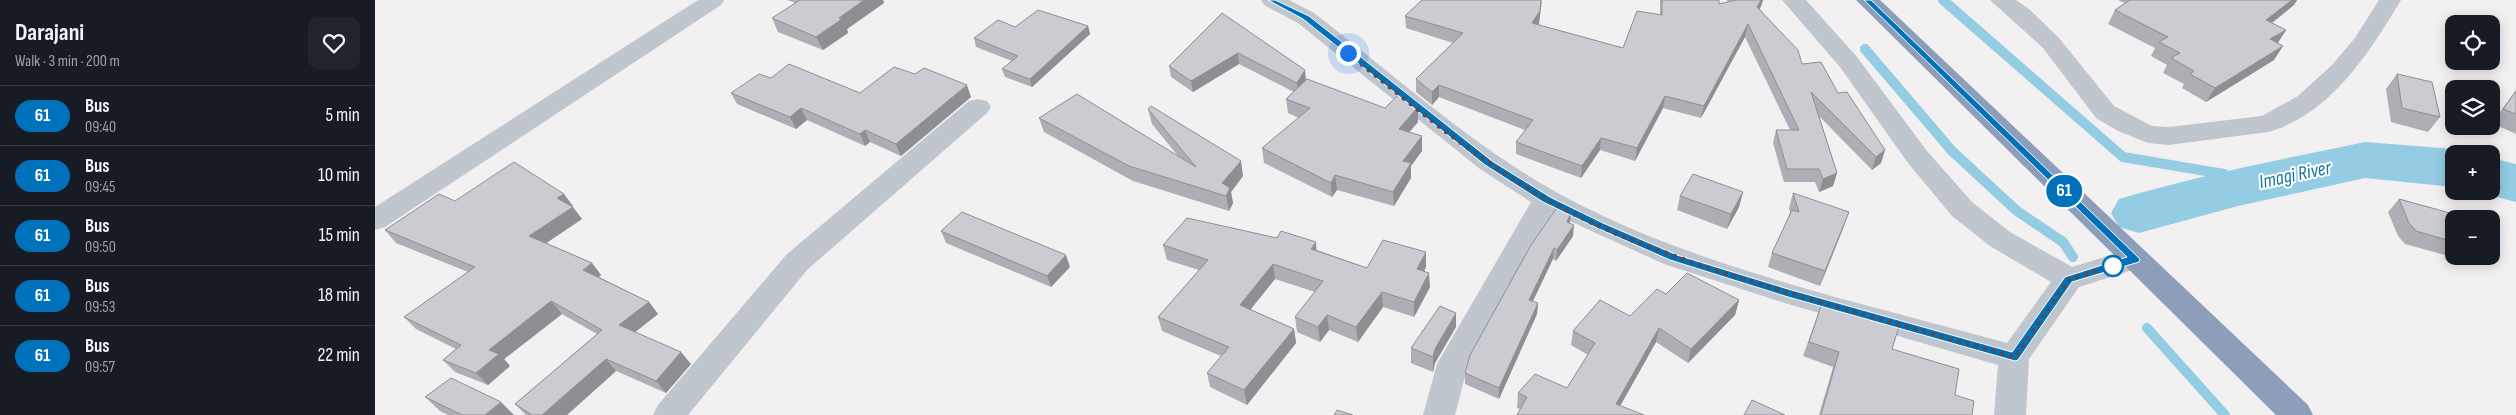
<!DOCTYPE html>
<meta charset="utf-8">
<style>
body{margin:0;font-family:"Sofia Sans Condensed",sans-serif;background:#20242c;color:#f1f3f6;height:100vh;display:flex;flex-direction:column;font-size:19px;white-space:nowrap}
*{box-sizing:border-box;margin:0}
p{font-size:16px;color:#9ea1a6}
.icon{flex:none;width:28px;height:28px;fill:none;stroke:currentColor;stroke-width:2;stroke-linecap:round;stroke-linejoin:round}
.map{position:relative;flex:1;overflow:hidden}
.panel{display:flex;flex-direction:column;background:#171b24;width:375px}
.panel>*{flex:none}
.badge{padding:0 10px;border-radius:16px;font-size:18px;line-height:32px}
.controls{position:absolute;left:2070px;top:15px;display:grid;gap:10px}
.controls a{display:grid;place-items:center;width:55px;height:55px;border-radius:10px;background:#171b24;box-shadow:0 2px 12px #0003;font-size:25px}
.you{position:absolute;width:25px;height:25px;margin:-12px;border:4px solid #fff;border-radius:50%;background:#1a73e8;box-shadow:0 0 0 8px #1a73e833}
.map>.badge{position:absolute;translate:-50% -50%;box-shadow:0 0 0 2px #fff}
.round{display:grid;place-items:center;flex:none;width:52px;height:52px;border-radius:10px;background:#20242c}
.headline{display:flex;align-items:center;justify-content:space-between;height:85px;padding:0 15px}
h1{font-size:24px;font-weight:700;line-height:38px}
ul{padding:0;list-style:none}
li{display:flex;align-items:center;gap:15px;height:60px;padding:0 15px;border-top:1px solid #363941}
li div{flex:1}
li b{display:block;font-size:19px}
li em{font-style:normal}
li .badge{min-width:55px;font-weight:700;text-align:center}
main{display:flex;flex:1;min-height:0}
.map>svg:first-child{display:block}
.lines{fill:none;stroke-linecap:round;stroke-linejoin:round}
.stream{stroke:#94cce4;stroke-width:10}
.river{fill:#94cce4;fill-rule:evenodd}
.minor{fill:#bfc6cd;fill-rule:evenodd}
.highway{fill:#8c9eba;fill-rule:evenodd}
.wall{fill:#aeafb5}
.shaded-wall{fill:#8d8f93}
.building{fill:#caccd2;stroke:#8d8f93}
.line{fill:#0072bc;stroke:#fff}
.walk{stroke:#49515c;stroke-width:5;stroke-dasharray:0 9}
.stop-dot{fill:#fff;stroke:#0072bc;stroke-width:2.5}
.labels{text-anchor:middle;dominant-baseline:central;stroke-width:4;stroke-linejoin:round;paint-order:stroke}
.water-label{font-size:20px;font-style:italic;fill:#19769f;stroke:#fff}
</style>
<main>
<section class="panel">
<div class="headline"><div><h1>Darajani</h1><p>Walk · 3 min · 200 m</p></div><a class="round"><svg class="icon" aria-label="heart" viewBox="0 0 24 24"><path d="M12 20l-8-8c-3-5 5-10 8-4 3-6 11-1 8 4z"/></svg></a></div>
<ul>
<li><span class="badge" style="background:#0072bc;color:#fff">61</span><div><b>Bus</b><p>09:40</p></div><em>5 min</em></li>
<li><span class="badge" style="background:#0072bc;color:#fff">61</span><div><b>Bus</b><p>09:45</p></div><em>10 min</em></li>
<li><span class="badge" style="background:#0072bc;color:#fff">61</span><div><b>Bus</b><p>09:50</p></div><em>15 min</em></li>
<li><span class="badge" style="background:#0072bc;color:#fff">61</span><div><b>Bus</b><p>09:53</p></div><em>18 min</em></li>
<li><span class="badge" style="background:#0072bc;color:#fff">61</span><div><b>Bus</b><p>09:57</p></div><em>22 min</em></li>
</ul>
</section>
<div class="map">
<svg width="2141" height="415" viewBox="0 0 2141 415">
<rect width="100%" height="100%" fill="#f2f0f0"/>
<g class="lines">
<path class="stream" d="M 1568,0 L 1748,157 L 1849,174 L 1863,187
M 1490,49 L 1577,151 L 1642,211 L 1688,242 L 1698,257
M 1772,328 L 1850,415"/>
<path class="river" d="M 1990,142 L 2079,149 L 2094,154 L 2079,154 L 2079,187 L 1990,178 L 1863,206 L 1764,233 L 1744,227 L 1736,213 L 1744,199 C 1825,175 1908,159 1990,142 Z
M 2116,158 L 2141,164 L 2141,202 L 2100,191 L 2116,191 Z"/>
<path class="minor" d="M 323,0 L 349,0 L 346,5 L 10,227 L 0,230 L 0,207 Z
M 886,0 L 914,0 L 939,13 C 1017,73 1095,144 1181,192 C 1314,266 1485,302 1632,343 L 1676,282 L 1615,246 L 1577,216 L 1533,163 L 1465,67 L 1407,0 L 1431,0 L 1482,57 L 1552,151 L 1597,202 L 1635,232 L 1697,267 L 1760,248 L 1770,252 L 1774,259 L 1770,266 L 1704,287 L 1654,359 L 1651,415 L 1619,415 L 1623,365 L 1413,304 L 1289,264 L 1177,213 L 1093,365 L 1080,415 L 1048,415 L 1062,364 L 1156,202 L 1105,169 L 923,23 L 889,5 Z
M 1615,0 L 1641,0 L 1654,9 L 1684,38 L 1739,106 L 1777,126 L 1794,127 L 1887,116 L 1923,96 L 1957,65 L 1980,38 L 2004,0 L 2026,0 C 1995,52 1955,115 1893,132 L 1794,145 L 1773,143 L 1743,131 L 1721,118 L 1668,48 Z
M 603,99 L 612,101 L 616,107 L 612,113 L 432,270 L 313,415 L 278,415 L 283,405 L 412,254 L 594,101 Z"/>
<path class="highway" d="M 1481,0 L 1505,0 L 1933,405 L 1938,415 L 1901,415 Z"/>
</g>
<path class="wall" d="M 412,0 L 508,0 L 509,3 L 472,29 L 473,33 L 448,50 L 403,32 L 397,18 L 421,3 Z
M 1285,0 L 1344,0 L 1344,4 L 1353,2 L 1352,0 L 1388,0 L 1385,9 L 1427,64 L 1463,93 L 1510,150 L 1506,163 L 1497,170 L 1444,116 L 1462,173 L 1458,186 L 1444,192 L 1440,182 L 1409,182 L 1398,143 L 1401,130 L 1415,130 L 1370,37 L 1326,118 L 1288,108 L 1260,161 L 1225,150 L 1206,178 L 1141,154 L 1141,142 L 1150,130 L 1064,97 L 1057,105 L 1041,92 L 1041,79 L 1078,43 L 1031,28 L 1030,16 L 1164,24 L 1164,25 L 1248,48 L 1285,15 Z
M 1743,0 L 1922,0 L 1919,5 L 1897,23 L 1911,30 L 1903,43 L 1899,60 L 1831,102 L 1807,88 L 1809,84 L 1788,73 L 1792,65 L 1776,56 L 1780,48 L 1733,24 L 1740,10 L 1750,3 Z
M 847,13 L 931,80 L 1010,108 L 1043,107 L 1043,122 L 1034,132 L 1047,136 L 1047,151 L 1036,166 L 1036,178 L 1019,206 L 962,190 L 957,197 L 889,163 L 887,148 L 924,118 L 913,113 L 911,99 L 919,92 L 864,64 L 818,92 L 796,77 L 794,66 Z
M 713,26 L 715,34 L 657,87 L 630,77 L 627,69 L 637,61 L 601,47 L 599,38 L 640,27 Z
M 2022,74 L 2065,117 L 2053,132 L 2016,122 L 2011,89 Z
M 396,78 L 485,93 L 596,97 L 526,156 L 495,142 L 490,146 L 432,120 L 421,129 L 362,104 L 356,93 Z
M 2141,90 L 2141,134 L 2117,123 Z
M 773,109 L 868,176 L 856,192 L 858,203 L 854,211 L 758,181 L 669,132 L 664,118 L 803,156 L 777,124 Z
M 1368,192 L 1364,207 L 1352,229 L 1302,210 L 1305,196 Z
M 1418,193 L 1469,226 L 1445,286 L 1393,267 L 1397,253 L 1415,213 L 1414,208 Z
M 2024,199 L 2079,219 L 2079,256 L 2083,256 L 2081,258 L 2030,244 L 2023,236 L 2013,212 Z
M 80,201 L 198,206 L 197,207 L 207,219 L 171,243 L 217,263 L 226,275 L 224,277 L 274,302 L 283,314 L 260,332 L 316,364 L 291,393 L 241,371 L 192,415 L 151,415 L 140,404 L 222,334 L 187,314 L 129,359 L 135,366 L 113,385 L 80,372 L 68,360 L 81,349 L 41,329 L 29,317 L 93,272 L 21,243 L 10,230 Z
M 1195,223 L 1198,236 L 1181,261 L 1178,259 L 1158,301 L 1163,303 L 1162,314 L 1124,399 L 1090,384 L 1090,373 Z
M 566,231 L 695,267 L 676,287 L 571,243 Z
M 788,245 L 942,250 L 992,268 L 1051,267 L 1049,271 L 1055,287 L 1039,317 L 1008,307 L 983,342 L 954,330 L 945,342 L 922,332 L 920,317 L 940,292 L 900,279 L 875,309 L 919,329 L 921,343 L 872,405 L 835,387 L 832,373 L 846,356 L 787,331 L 783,317 L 824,270 L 792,260 Z
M 1291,294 L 1364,300 L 1360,315 L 1313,363 L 1281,342 L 1245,406 L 1145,409 L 1142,408 L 1143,393 L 1192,388 L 1213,355 L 1196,345 L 1198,331 L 1255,316 Z
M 1448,300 L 1580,395 L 1597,415 L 1444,415 L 1458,367 L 1428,356 Z
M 1081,327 L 1060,363 L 1058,372 L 1036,363 L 1036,348 Z
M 50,397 L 139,415 L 73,415 L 65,411 Z"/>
<path class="shaded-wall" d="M 489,0 L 508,0 L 509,3 L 472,29 L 473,33 L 448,50 L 441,37 L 464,18 Z
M 1167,0 L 1164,24 L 1156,36 L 1157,23 Z
M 1386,0 L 1388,0 L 1386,6 L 1379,19 L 1382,7 Z
M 1917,0 L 1922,0 L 1919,5 L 1883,34 L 1891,20 Z
M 1373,24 L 1370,37 L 1326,118 L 1329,106 Z
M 713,26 L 715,34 L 657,87 L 655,79 Z
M 1911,30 L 1902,44 L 1895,39 Z
M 1908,46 L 1899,60 L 1831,102 L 1840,88 Z
M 863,53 L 864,64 L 818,92 L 816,81 Z
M 930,70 L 931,81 L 923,94 L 922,83 Z
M 592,85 L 596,97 L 526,156 L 521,144 Z
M 1064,85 L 1064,97 L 1057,105 L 1057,92 Z
M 1290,96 L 1288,108 L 1260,161 L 1262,148 Z
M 1043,107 L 1043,122 L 1025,143 L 1024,129 Z
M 426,108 L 432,120 L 421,129 L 415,117 Z
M 490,130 L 495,142 L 490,146 L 485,134 Z
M 1047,136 L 1047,151 L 1036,166 L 1036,178 L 1019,206 L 1018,192 L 1028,161 Z
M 1226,138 L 1225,150 L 1206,178 L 1207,166 Z
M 1510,150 L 1506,163 L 1497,170 L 1501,157 Z
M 866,161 L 868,176 L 856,192 L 858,203 L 854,211 L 851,196 L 847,183 Z
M 1462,173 L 1458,186 L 1444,192 L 1448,179 Z
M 960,175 L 962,190 L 957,197 L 956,183 Z
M 1368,192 L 1364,207 L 1352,229 L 1356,214 Z
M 189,194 L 198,206 L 191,211 L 182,198 Z
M 198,207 L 207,219 L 164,248 L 154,236 Z
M 1196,212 L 1195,223 L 1192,222 Z
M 1474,212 L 1469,226 L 1445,286 L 1450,271 Z
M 1199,225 L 1198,236 L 1181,261 L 1182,250 Z
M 941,242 L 942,257 L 936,249 Z
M 1179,248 L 1178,259 L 1153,311 L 1154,300 Z
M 1051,252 L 1051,267 L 1043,284 L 1042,269 Z
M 691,255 L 695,267 L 676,287 L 672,276 Z
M 217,263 L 226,275 L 218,282 L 208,270 Z
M 898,264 L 900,279 L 868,319 L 865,305 Z
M 1054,273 L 1055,287 L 1039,317 L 1039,302 Z
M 1007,292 L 1008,307 L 983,342 L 981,327 Z
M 1364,300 L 1360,315 L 1313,363 L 1316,349 Z
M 176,301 L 187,314 L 129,359 L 135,366 L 113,385 L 101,373 L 114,350 Z
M 274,302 L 283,314 L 254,337 L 244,325 Z
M 1163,303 L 1162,314 L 1124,399 L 1124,388 Z
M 1081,313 L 1081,327 L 1060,363 L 1058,372 L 1058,357 L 1060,349 Z
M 952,315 L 954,330 L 945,342 L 943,327 Z
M 1284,328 L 1281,342 L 1240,415 L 1241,404 Z
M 919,329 L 921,343 L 872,405 L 869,390 Z
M 306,352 L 316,364 L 291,393 L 281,381 Z
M 231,359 L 241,371 L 192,415 L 167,415 Z
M 126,402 L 139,415 L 110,415 Z"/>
<path class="building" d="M 425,0 L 489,0 L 464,18 L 467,19 L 441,37 L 397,18 Z
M 1047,0 L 1166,0 L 1165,11 L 1157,23 L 1248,48 L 1262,11 L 1287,15 L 1287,0 L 1344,0 L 1344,4 L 1361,0 L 1386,0 L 1382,7 L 1423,50 L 1427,64 L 1446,62 L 1463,93 L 1472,92 L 1510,150 L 1501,157 L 1436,92 L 1462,173 L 1448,179 L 1444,169 L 1412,169 L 1401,130 L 1424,130 L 1373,24 L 1329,106 L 1290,96 L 1262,148 L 1226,138 L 1207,166 L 1141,142 L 1158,120 L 1064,85 L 1057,92 L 1041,79 L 1088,33 L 1030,16 Z
M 1755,0 L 1917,0 L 1891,20 L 1911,30 L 1895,39 L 1908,46 L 1840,88 L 1815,74 L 1819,71 L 1796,58 L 1805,53 L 1784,42 L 1793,37 L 1740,10 Z
M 663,10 L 713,26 L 655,79 L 627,69 L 643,56 L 599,38 L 623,20 L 640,27 Z
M 847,13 L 930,70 L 922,83 L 863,53 L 816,81 L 794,66 Z
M 414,64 L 485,93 L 519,67 L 540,74 L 549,68 L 592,85 L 521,144 L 490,130 L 485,134 L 426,108 L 415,117 L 356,93 L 384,74 L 396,78 Z
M 2022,74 L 2057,82 L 2065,117 L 2027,108 Z
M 932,79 L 1010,108 L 1025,93 L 1043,107 L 1024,129 L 1047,136 L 1028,161 L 1036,163 L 1018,192 L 960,175 L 956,183 L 887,148 L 935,108 L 911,99 Z
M 2141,91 L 2141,114 L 2128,109 Z
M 702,94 L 821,167 L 773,109 L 776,106 L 866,161 L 847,183 L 855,188 L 851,196 L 754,166 L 664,118 Z
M 139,162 L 189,194 L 182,198 L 198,207 L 154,236 L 217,263 L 208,270 L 274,302 L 244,325 L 306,352 L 281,381 L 231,359 L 167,415 L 157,415 L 140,404 L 227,330 L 176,301 L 114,350 L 124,354 L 101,373 L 68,360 L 86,345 L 29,317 L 100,267 L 10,230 L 64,194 L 80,201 Z
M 1318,174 L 1368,192 L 1356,214 L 1305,196 Z
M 1418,193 L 1474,212 L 1450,271 L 1397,253 L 1417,210 L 1424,212 Z
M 2024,199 L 2097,219 L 2079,219 L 2079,242 L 2041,231 L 2034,223 Z
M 1183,206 L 1196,212 L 1192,222 L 1199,225 L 1182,250 L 1179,248 L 1154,300 L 1163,303 L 1124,388 L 1090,373 L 1095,355 L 1156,245 Z
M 587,212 L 691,255 L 672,276 L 566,231 Z
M 812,218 L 902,238 L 906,231 L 941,242 L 936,249 L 992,268 L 1008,240 L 1051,252 L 1042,269 L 1054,273 L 1039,302 L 1007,292 L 981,327 L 952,315 L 943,327 L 920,317 L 948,281 L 898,264 L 865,305 L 919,329 L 869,390 L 832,373 L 854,347 L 783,317 L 833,260 L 788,245 Z
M 2116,224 L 2120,225 L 2116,228 Z
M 1312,273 L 1364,300 L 1316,349 L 1284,328 L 1241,404 L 1269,415 L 1142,415 L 1152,397 L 1143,393 L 1160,374 L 1192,388 L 1220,343 L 1198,331 L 1225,300 L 1255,316 L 1282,289 L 1291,294 Z
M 1448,300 L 1525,323 L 1517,349 L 1584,369 L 1580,395 L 1599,401 L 1597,415 L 1446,415 L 1464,352 L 1434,342 Z
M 1065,306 L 1081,313 L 1060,349 L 1058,357 L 1036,348 Z
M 76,378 L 126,402 L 110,415 L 87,415 L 50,397 Z
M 1377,400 L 1410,415 L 1369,415 Z
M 962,410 L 978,415 L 959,415 Z"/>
<path class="line" d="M 893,0 L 900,0 L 934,16 L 1117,161 L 1175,197 L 1228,223 L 1302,255 L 1413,289 L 1637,352 L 1690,277 L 1752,257 L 1489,0 L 1496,0 L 1765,259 L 1764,262 L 1697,282 L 1643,360 L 1640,361 L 1413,297 L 1295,260 L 1222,228 L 1168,202 L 1110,165 L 928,19 Z"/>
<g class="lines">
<path class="walk" d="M 973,53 C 1037,104 1099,158 1171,199 C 1237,236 1309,261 1381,283 C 1460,307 1541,329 1621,352 L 1640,357 L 1694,279 L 1744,264 L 1738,266"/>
</g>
<circle class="stop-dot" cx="1738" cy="266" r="10"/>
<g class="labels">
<g class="water-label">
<text transform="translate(1920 175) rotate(-12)">Imagi River</text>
</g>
</g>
</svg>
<div class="controls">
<a><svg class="icon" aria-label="locate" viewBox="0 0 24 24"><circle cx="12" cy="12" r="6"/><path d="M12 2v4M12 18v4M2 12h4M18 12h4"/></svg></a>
<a><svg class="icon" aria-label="layers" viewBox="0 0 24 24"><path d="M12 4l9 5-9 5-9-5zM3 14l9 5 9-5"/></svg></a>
<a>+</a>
<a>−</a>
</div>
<div class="you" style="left:973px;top:53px"></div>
<b class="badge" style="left:1689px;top:191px;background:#0072bc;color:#fff">61</b>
</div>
</main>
